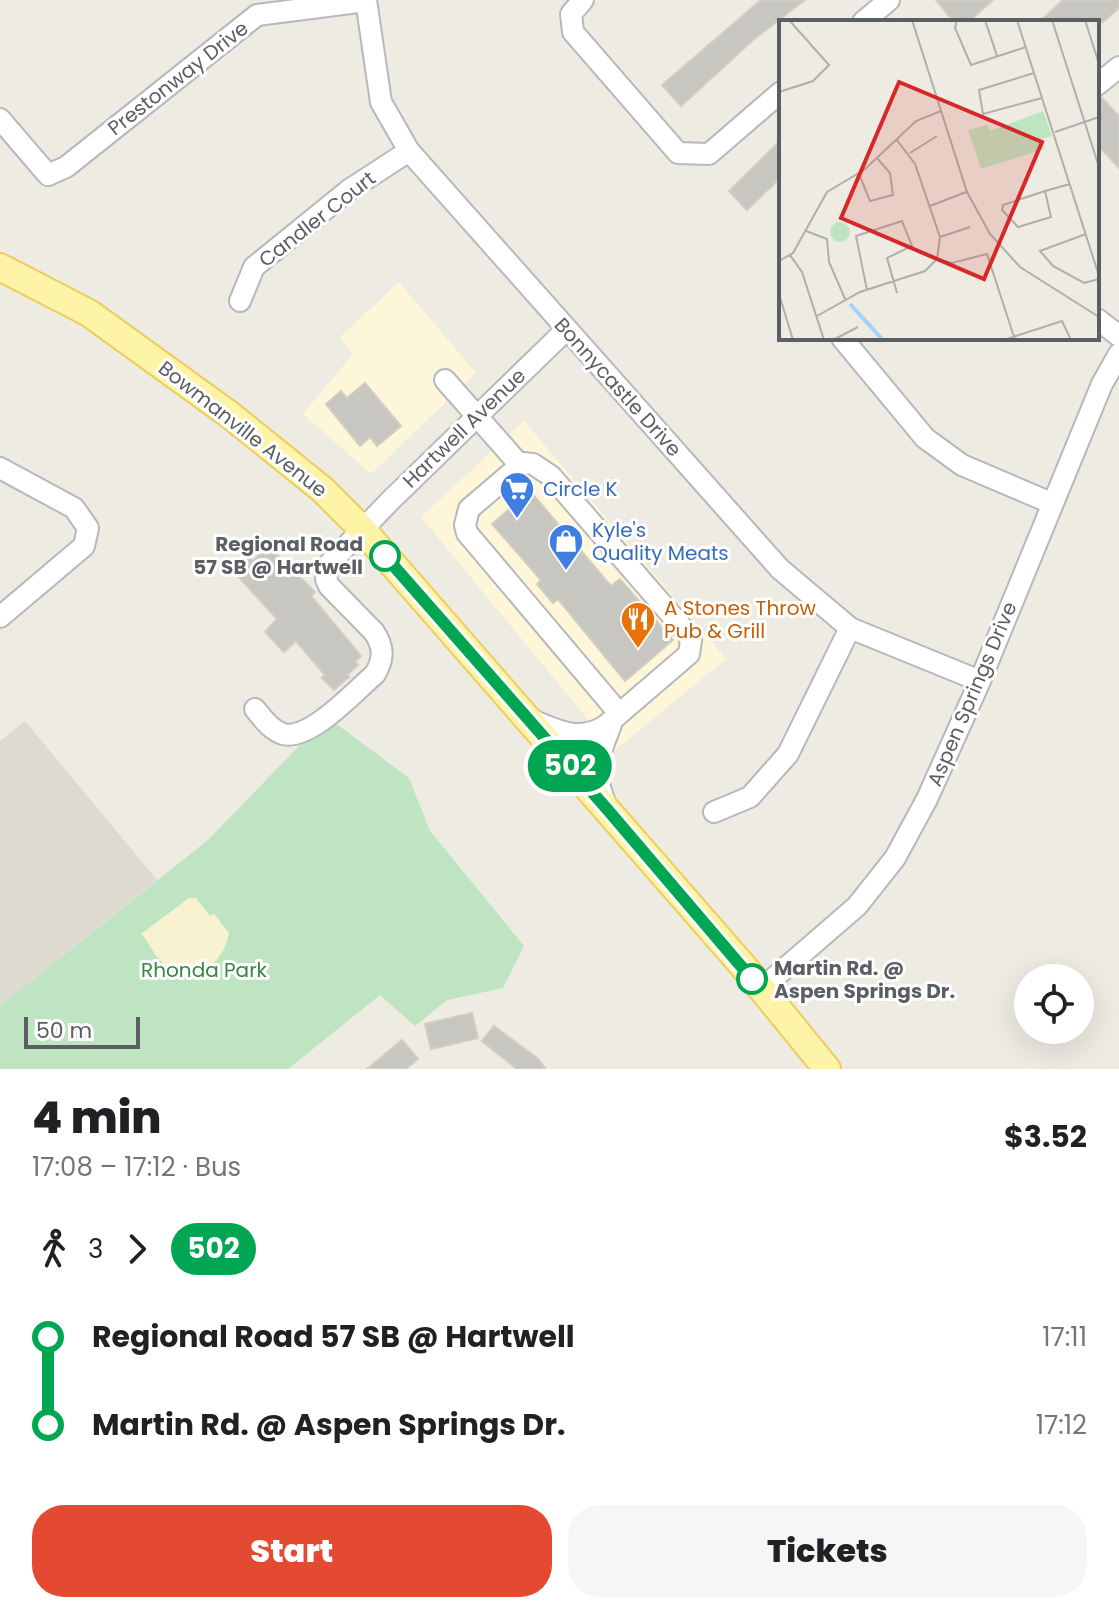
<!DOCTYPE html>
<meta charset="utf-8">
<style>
body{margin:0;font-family:Poppins,sans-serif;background:#f6f6f6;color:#202124;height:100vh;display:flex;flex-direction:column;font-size:30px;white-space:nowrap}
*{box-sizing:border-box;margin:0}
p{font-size:26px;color:#757577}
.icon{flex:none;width:44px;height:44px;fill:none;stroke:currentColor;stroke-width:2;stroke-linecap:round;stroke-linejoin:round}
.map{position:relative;height:1069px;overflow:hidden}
.side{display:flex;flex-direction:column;background:#fff;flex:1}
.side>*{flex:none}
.badge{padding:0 16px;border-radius:26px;font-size:28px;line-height:52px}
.buttons{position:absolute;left:1014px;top:964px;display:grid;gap:16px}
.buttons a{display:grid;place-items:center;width:80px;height:80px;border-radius:50%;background:#fff;box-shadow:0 8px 32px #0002;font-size:40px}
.scale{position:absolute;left:24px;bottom:20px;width:116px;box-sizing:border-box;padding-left:8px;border:4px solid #5b5e63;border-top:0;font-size:22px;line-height:28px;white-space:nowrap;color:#5b5e63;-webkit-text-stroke:6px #fff;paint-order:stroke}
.map>.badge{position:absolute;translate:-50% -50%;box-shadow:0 0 0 4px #fff}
.legs{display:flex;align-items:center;gap:12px;height:88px;padding:0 32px;font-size:26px}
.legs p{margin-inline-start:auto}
.head{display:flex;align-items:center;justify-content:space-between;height:136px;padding:0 32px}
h1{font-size:44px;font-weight:800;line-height:60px}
.button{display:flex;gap:16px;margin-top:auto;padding:16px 32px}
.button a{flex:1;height:92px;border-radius:32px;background:#e44a31;color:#fff;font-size:32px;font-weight:800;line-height:92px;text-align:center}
.button a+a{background:#f6f6f6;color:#202124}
ul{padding:0 32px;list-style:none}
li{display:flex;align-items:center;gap:28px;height:88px;font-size:30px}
li i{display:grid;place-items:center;width:12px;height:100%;margin:0 10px;background:currentColor}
li i::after{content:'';width:20px;height:20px;margin:-10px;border:6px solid;border-radius:50%;background:#fff}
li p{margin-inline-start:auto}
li:first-child i{background:linear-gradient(#0000 50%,currentColor 0)}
li:last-child i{background:linear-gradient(currentColor 50%,#0000 0)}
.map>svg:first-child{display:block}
.commercial{fill:#fdf6d8}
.education{fill:#dddad0}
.green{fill:#bfe4c1}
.sand{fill:#f9f2d1}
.building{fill:#c8c6c0;stroke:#d1cdc1;stroke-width:2}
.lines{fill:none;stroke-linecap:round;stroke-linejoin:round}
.minor-casing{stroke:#b5b8bc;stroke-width:24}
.major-casing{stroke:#edcd5b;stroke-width:30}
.minor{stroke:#fff;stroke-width:20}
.major{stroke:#fdf4a8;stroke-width:26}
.line-1-casing{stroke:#fff;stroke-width:18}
.line-1{stroke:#00a651;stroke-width:12}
.stop-1-dot{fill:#fff;stroke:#00a651;stroke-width:4}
.labels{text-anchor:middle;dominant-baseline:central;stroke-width:6;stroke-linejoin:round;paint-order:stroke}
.street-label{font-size:20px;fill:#5b5e63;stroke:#fff}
.shop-label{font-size:20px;fill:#366cbe;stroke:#fff;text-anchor:start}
.stop-label{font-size:20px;font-weight:bold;fill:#5b5e63;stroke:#fff;text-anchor:end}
.food-label{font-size:20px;fill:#c56008;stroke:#fff;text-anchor:start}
.park-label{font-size:20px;fill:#378540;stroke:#fff}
.inset-river{fill:none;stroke:#a3d0fc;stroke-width:4}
.inset-road{fill:none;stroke:#afafab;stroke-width:2}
.view{fill:#d62828;fill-opacity:0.15;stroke:#d62828;stroke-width:4}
.inset-edge{fill:none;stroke:#5b5e63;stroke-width:4}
</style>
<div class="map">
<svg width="1119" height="1069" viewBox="0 0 1119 1069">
<rect width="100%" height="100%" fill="#edebe2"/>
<path class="commercial" d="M 399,282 L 476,373 L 371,474 L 303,414 L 353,354 L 340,337 Z
M 524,421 L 726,659 L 614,751 L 421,517 Z"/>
<path class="education" d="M 25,721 L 157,880 L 0,1006 L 0,741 Z"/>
<path class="green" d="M 331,720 L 409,778 L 430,831 L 524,946 L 503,988 L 447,1000 L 415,1026 L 380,995 L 288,1069 L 0,1069 L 0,1006 L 208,840 L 299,746 Z"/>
<path class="sand" d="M 189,898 L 196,898 L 210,916 L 214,914 L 229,933 C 223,965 193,988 164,964 C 154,956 150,943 141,934 Z"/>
<path class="building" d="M 761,0 L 805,0 L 753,40 L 681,106 L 662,85 Z
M 936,0 L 993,0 L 968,22 L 954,22 Z
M 1063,0 L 1119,0 L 1119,8 L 1103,22 L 1039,22 Z
M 1101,97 L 1119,116 L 1119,168 L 1097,144 L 1097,98 Z
M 781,140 L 781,177 L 747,210 L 729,191 Z
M 365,383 L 401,426 L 377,446 L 370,437 L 360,446 L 326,404 L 341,391 L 347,398 Z
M 530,491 L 611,586 L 620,579 L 673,640 L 625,681 L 558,599 L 553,603 L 537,584 L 541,580 L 492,524 Z
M 272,550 L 315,592 L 311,596 L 361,656 L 355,662 L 358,665 L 347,675 L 349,677 L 334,690 L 322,678 L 325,675 L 296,641 L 284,652 L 265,632 L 277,619 L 235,573 L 249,557 L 253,561 L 262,551 L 266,555 Z
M 472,1013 L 478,1038 L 431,1049 L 425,1024 Z
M 494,1026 L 537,1058 L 546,1069 L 517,1069 L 482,1041 Z
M 402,1040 L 418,1059 L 406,1069 L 367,1069 Z"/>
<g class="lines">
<g class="minor-casing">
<path id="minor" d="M 366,0 L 381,102 L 409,151 L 780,569 L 850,628 L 980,681
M 583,0 L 571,14 L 573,32 L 678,153 L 709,154 L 781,92
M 863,22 L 889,0
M 1097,85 L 1119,67
M 0,119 L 48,175 L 66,167 L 257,15 L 366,1
M 240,301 L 254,267 L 349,190 L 409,151
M 1097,319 L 1119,336
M 842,338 L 925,438 L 962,465 L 1051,503
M 445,380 L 519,464
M 0,468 L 74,508 L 88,528 L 84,546 L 0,617
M 255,709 C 263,719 271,730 283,734 C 310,741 355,691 375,674 C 384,659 384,647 374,632 L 329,586 L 326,579 L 329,564 L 391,500 L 567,329
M 532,720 C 557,731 580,742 605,726 L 689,654 L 691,640 L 687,633 L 551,476 L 533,464 L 523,463 L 469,509 L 465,525 L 467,533 L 618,712
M 606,805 C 590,767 600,755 613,719
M 714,812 L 750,797 L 788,754 L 850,628
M 760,990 L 857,906 L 895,858 L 927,799 L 980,681 L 1102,384 L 1119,354"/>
</g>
<g class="major-casing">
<path id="major" d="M 0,267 L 89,313 L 230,415 L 323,490 L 362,529 L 743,966 L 827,1069"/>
</g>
<use href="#minor" class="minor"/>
<use href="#major" class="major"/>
</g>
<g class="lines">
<g class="line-1-casing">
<path id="line-1" d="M 385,556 L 607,809 L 752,979"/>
</g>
<use href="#line-1" class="line-1"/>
</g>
<defs>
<g id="supermarket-pin" transform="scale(1.8)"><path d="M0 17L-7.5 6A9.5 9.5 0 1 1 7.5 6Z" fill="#3f7fe0" stroke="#fff"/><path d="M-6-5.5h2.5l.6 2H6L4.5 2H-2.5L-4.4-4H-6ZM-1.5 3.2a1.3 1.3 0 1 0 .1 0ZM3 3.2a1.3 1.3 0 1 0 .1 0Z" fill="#fff"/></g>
<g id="shop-pin" transform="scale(1.8)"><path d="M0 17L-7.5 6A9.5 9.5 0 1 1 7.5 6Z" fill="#3f7fe0" stroke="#fff"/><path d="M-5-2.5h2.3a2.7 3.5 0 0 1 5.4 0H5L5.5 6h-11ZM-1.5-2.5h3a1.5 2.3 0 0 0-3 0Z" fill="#fff"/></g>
<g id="restaurant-pin" transform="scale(1.8)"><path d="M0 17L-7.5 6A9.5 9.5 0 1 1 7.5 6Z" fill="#e8710a" stroke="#fff"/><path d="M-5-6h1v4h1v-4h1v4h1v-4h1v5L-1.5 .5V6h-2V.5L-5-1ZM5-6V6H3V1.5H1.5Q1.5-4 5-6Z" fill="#fff"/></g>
</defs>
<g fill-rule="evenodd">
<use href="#supermarket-pin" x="517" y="489"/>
<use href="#shop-pin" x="566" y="541"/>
<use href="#restaurant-pin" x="638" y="619"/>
</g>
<g class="stop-1-dot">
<circle cx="385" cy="556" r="14"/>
<circle cx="752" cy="979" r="14"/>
</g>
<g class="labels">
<g class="street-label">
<text transform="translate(178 78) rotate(-38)">Prestonway Drive</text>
<text transform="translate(317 219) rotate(-38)">Candler Court</text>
<text transform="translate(618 387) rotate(48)">Bonnycastle Drive</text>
<text transform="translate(464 428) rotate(-44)">Hartwell Avenue</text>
<text transform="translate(243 429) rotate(38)">Bowmanville Avenue</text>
<text transform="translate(972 694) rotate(-67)">Aspen Springs Drive</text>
</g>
<g class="shop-label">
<text x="543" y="489">Circle K</text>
<text x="592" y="530">Kyle's<tspan x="592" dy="23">Quality Meats</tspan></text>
</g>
<g class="stop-label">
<text x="363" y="544">Regional Road<tspan x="363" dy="23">57 SB @ Hartwell</tspan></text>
<text x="774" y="968" text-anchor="start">Martin Rd. @<tspan x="774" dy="23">Aspen Springs Dr.</tspan></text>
</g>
<g class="food-label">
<text x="664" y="608">A Stones Throw<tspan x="664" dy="23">Pub &amp; Grill</tspan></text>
</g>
<g class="park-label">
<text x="204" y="970">Rhonda Park</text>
</g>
</g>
<g transform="translate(779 20)">
<rect width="320" height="320" fill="#edebe2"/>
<path d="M 264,91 L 273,116 L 263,119 L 265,129 L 202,149 L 189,110 L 208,105 L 211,111 ZM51 212a10 10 0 1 1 20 0a10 10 0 1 1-20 0Z" fill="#bfe4c1"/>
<path class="inset-river" d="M 71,284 L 104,320"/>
<path class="inset-road" d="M 133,0 L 188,172 L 211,214 L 241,247 L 320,297M 178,0 L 176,8 L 192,45 L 247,27M 206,0 L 218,36M 238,0 L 320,256M 273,0 L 320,147M 306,0 L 320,44M 255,53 L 200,70 L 204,94 L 263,78M 0,72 L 34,61 L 50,45 L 10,0M 276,112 L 320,97M 131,133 L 158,116M 80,154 L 91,181 L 114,175 L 111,153 L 98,138M 266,171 L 272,197 L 239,207 L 223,190 L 224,185 L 266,171 L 291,164M 151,186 L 187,172M 27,211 L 48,219 L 50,242 L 67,281M 307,214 L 261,231 L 274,246 L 305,263 L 320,259M 161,217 L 191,207M 11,235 L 23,252 L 45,320M 158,239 L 173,243 L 208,234 L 236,320M 0,241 L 14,233 L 48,172 L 85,150 L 137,101 L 162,91M 88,270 L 77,216 L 123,201 L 133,226 L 108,238 L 118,273M 0,274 L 14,320M 38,296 L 81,272 L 146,251 L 158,239 L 161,217 L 136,144 L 117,119M 54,320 L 79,307M 225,320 L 283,301 L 292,320"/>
<path class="view" d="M 120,62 L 263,122 L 205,259 L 62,198 Z"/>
<rect width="320" height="320" class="inset-edge"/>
</g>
</svg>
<div class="buttons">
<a><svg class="icon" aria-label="locate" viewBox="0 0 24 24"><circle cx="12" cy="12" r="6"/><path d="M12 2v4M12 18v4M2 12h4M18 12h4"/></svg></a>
</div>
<div class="scale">50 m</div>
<b class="badge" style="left:570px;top:766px;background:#00a651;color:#fff">502</b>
</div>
<section class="side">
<div class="head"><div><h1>4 min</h1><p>17:08 – 17:12 · Bus</p></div><b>$3.52</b></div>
<div class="legs"><svg class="icon" aria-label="walk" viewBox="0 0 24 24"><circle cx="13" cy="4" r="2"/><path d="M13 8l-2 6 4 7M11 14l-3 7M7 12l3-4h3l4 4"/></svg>3<svg class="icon" aria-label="forward" viewBox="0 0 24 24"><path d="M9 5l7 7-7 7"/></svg><b class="badge" style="background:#00a651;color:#fff">502</b></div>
<ul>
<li><i style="color:#00a651"></i><b>Regional Road 57 SB @ Hartwell</b><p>17:11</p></li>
<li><i style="color:#00a651"></i><b>Martin Rd. @ Aspen Springs Dr.</b><p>17:12</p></li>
</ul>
<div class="button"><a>Start</a><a>Tickets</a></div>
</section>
